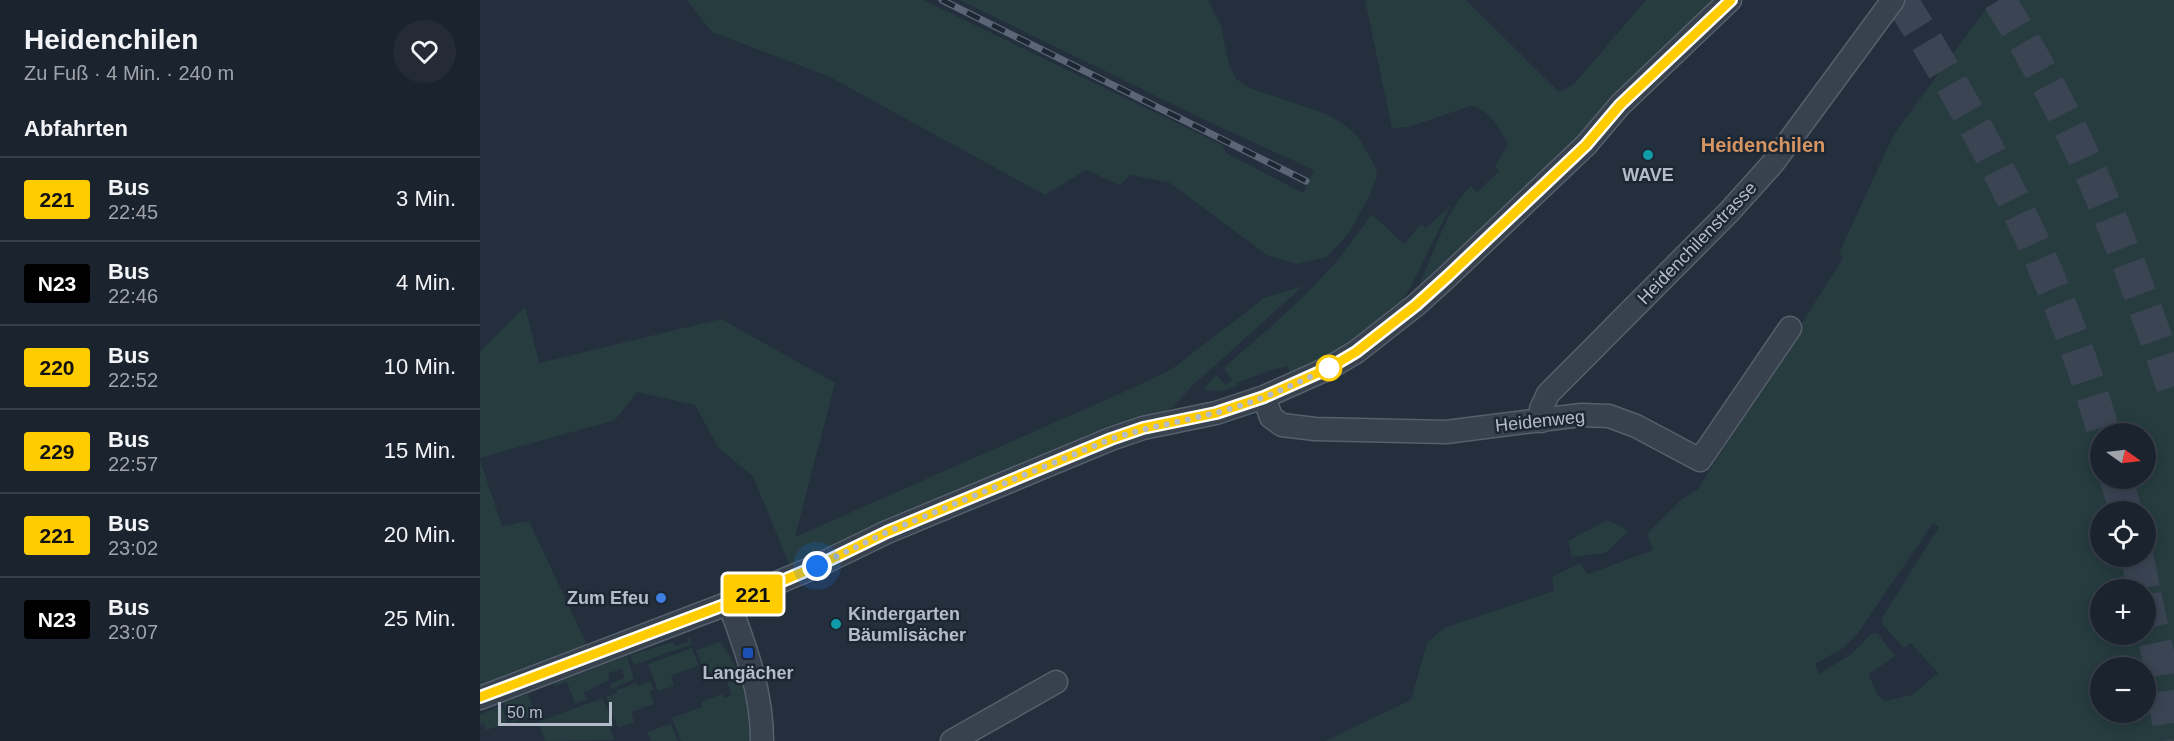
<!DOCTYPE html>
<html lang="de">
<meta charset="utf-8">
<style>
body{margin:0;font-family:Helvetica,sans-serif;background:#242b36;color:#f1f3f6;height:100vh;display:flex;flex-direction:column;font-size:22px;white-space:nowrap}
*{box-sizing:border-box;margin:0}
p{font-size:20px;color:#a0a4aa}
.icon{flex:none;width:33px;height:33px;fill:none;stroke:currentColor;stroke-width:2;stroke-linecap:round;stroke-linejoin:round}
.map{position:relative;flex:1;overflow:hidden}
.drawer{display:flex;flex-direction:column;background:#1b232e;width:480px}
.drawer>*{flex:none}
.badge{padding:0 12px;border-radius:4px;font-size:21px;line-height:39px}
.needle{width:39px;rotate:104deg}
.tools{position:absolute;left:1610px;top:423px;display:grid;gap:12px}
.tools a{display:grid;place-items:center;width:66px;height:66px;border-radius:50%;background:#1b232e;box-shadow:0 3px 15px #0003,0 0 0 2px #39404a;font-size:30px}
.scale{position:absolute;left:18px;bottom:15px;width:114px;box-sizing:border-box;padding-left:6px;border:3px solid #b4bcc9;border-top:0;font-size:16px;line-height:21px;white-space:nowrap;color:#b4bcc9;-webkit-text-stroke:4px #1d2633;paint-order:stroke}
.you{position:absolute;width:30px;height:30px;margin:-15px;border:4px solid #fff;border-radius:50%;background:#1a73e8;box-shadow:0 0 0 9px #1a73e833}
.map>.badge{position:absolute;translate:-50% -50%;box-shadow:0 0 0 3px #fff}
h2{padding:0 24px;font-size:22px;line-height:54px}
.round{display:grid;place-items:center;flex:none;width:63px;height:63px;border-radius:32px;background:#242b36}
.overview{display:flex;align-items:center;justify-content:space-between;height:102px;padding:0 24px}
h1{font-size:28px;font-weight:700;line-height:45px}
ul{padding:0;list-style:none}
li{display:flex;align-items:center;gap:18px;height:84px;padding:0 24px;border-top:2px solid #39404a}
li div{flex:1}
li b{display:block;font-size:22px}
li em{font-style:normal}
li .badge{min-width:66px;font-weight:700;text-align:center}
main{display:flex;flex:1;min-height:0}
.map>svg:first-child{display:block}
.green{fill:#263c3f;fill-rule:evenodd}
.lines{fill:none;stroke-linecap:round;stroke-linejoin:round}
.highway-tunnel{stroke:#3a4453;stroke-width:33;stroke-dasharray:33 16;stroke-linecap:butt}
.minor-casing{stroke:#565f6c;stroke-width:25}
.minor{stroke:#38414e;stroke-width:22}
.rail-casing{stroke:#5a6575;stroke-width:7}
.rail{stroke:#1d2633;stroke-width:4.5;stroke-dasharray:14;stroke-linecap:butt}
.line-casing{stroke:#fff;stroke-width:14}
.line{stroke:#fc0;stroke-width:9}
.walk{stroke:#b4bcc9;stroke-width:6;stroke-dasharray:0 10.8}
.culture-dot{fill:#0f9aa8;stroke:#1d2633;stroke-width:2}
.stop-dot{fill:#fff;stroke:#fc0;stroke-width:3}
.shop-dot{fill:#3f7fe0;stroke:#1d2633;stroke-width:2}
.transit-dot{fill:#1a4fb4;stroke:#1d2633;stroke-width:2}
.labels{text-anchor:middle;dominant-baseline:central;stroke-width:5;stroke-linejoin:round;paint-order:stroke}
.poi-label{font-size:18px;font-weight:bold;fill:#b4bcc9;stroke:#1d2633}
.street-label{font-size:18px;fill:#b4bcc9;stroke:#1d2633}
.neighbourhood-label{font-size:20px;font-weight:bold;fill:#d59563;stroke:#1d2633}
</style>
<main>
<section class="drawer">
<div class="overview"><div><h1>Heidenchilen</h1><p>Zu Fuß · 4 Min. · 240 m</p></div><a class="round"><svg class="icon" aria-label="heart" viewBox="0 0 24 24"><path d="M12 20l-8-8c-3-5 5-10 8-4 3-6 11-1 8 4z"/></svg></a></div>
<h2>Abfahrten</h2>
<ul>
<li><span class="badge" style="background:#fc0;color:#111">221</span><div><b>Bus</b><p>22:45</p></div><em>3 Min.</em></li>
<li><span class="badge" style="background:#000;color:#fff">N23</span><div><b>Bus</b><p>22:46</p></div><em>4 Min.</em></li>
<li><span class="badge" style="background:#fc0;color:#111">220</span><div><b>Bus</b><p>22:52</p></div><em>10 Min.</em></li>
<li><span class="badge" style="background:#fc0;color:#111">229</span><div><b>Bus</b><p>22:57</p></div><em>15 Min.</em></li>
<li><span class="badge" style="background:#fc0;color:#111">221</span><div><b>Bus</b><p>23:02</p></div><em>20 Min.</em></li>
<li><span class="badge" style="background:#000;color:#fff">N23</span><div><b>Bus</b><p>23:07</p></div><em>25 Min.</em></li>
</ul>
</section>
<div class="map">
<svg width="1694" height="741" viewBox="0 0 1694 741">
<rect width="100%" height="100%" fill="#242f3e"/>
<path class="green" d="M 207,0 L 443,0 L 742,145 L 746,153 L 823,193 L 834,170 L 725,120 L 480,0 L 728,0 L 741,26 L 749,65 L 756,79 L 770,88 L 846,114 L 865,125 L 878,137 L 896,168 L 897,176 L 888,199 L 868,234 L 847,257 L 817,264 L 789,256 L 688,182 L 650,175 L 640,185 L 606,170 L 565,195 L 350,77 L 232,32 Z
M 885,0 L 986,0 L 1079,92 L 1094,84 L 1166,0 L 1237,0 L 944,286 L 941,287 L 940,283 C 954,253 967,208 991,186 L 997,192 L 1019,171 L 1015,166 L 1028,144 C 1020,130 1009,108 990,106 L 929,127 L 912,128 Z
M 1522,0 L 1694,0 L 1694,741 L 845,741 L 931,700 L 947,643 L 964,628 L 1074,591 L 1072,577 L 1100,563 L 1108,574 L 1173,550 L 1167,534 L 1201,500 L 1218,489 L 1363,258 L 1359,253 L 1414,134 L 1509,5 L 1518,11 ZM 1620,434 L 1665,434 L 1665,478 L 1620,478 ZM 1620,512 L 1665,512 L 1665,556 L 1620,556 ZM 1453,523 L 1459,527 L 1403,616 L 1402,624 L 1424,648 L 1431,643 L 1458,673 L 1432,695 L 1405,701 L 1398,696 L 1389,674 L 1415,656 L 1397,633 L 1391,634 L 1373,653 L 1339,674 L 1335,664 L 1363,648 L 1378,633 ZM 1620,590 L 1665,590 L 1665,634 L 1620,634 ZM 1620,668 L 1665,668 L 1665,712 L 1620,712 Z
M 971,205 L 930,288 L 915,311 L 878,340 L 817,372 L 809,373 L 808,366 L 788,371 L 757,383 L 757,386 L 742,391 L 723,390 L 736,375 L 746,385 L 752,380 L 744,368 C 800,318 851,278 891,214 L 924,244 L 941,224 L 946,228 Z
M 823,286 L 712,386 L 693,407 L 683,413 L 642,426 L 309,564 L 273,476 L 238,447 L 215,405 L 157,392 L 135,420 L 0,458 L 0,352 L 45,307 L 59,363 L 241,319 L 355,383 L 315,537 L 657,386 L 692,369 L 784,298 Z
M 0,460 L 22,526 L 49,521 L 107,645 L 0,689 Z
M 1127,520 L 1149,531 L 1125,553 L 1092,557 L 1088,541 Z
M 207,638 L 210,638 L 212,644 L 154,665 L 150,655 L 193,642 L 195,646 L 208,642 Z
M 239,642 C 263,667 270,708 269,741 L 201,741 L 192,718 L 222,707 L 221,702 L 242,694 L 244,698 L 252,695 L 242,669 L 225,674 L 216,650 Z
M 212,648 L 219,666 L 191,675 L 194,686 L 178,691 L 168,664 Z
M 147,656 L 154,679 L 132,689 L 130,684 L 145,678 L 142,669 L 128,673 L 130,680 C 120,683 114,689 104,692 L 106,700 L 95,703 L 87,682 L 74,687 L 75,683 Z
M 170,681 L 174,690 L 170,691 L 174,704 L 151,712 L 154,722 L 138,728 L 126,697 L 137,693 L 137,690 L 156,683 L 158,686 Z
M 48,694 L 55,715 L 32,723 L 24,703 Z
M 123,698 L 134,726 L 130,728 L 134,740 L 65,741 L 58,722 Z
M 21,705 L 28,723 L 6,730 L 4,723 L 0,724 L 0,715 Z
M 191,724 L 198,741 L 171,741 L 167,732 Z"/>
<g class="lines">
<path class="highway-tunnel" d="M 1421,0 C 1506,135 1580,279 1624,434
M 1519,0 C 1596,121 1649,256 1694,391
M 1636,478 L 1646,512
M 1657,556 L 1664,590
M 1665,595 L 1679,659 L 1691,741"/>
<g class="minor-casing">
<path id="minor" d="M 784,397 L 791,417 L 802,425 L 835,429 L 966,432 L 1101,415 L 1129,416 L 1156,426 L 1220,460 L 1310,328
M 1061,421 L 1061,409 L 1068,394 L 1249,212 L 1293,163 L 1413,0
M 249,603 C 266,649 282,692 282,741
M 0,698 L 249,603 L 337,566 L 407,532 L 631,439 L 663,428 L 736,413 L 784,397 L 849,368 L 876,352 L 936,305 L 968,276 L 1106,145 L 1140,105 L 1250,0
M 472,741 L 576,682"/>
</g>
<use href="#minor" class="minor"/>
<g class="rail-casing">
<path id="rail" d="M 462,0 L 826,181"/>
</g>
<use href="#rail" class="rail"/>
</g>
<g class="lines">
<g class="line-casing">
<path id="line" d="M 0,697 L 260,599 L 337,566 L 407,532 L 631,439 L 663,428 L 736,413 L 784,397 L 849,368 L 876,352 L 936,305 L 968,276 L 1106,145 L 1140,105 L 1251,0"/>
</g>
<use href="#line" class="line"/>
<path class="walk" d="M 337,566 L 407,532 L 631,439 C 672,425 715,420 756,407 C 788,397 819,382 849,368"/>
</g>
<g class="culture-dot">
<circle cx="1168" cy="155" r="6"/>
<circle cx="356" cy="624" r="6"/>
</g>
<circle class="stop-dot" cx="849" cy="368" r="12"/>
<circle class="shop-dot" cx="181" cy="598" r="6"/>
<rect class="transit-dot" x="262" y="647" width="12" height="12" rx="3"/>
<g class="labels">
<g class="poi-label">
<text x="1168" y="175">WAVE</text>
<text x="169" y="598" text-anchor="end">Zum Efeu</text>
<text x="368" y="614" text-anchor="start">Kindergarten<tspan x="368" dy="21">Bäumlisächer</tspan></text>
<text x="268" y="673">Langächer</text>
</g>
<g class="street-label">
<text transform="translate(1217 243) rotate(-46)">Heidenchilenstrasse</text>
<text transform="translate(1060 421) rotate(-6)">Heidenweg</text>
</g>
<g class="neighbourhood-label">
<text x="1283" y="145">Heidenchilen</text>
</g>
</g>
</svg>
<div class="tools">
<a><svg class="needle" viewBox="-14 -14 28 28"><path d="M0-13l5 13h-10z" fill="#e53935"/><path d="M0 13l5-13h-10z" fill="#a0a4aa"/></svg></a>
<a><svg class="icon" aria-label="locate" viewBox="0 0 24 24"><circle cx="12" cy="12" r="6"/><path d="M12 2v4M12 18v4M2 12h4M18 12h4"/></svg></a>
<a>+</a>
<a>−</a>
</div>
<div class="scale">50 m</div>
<div class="you" style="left:337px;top:566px"></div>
<b class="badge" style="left:273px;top:594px;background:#fc0;color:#111">221</b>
</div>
</main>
